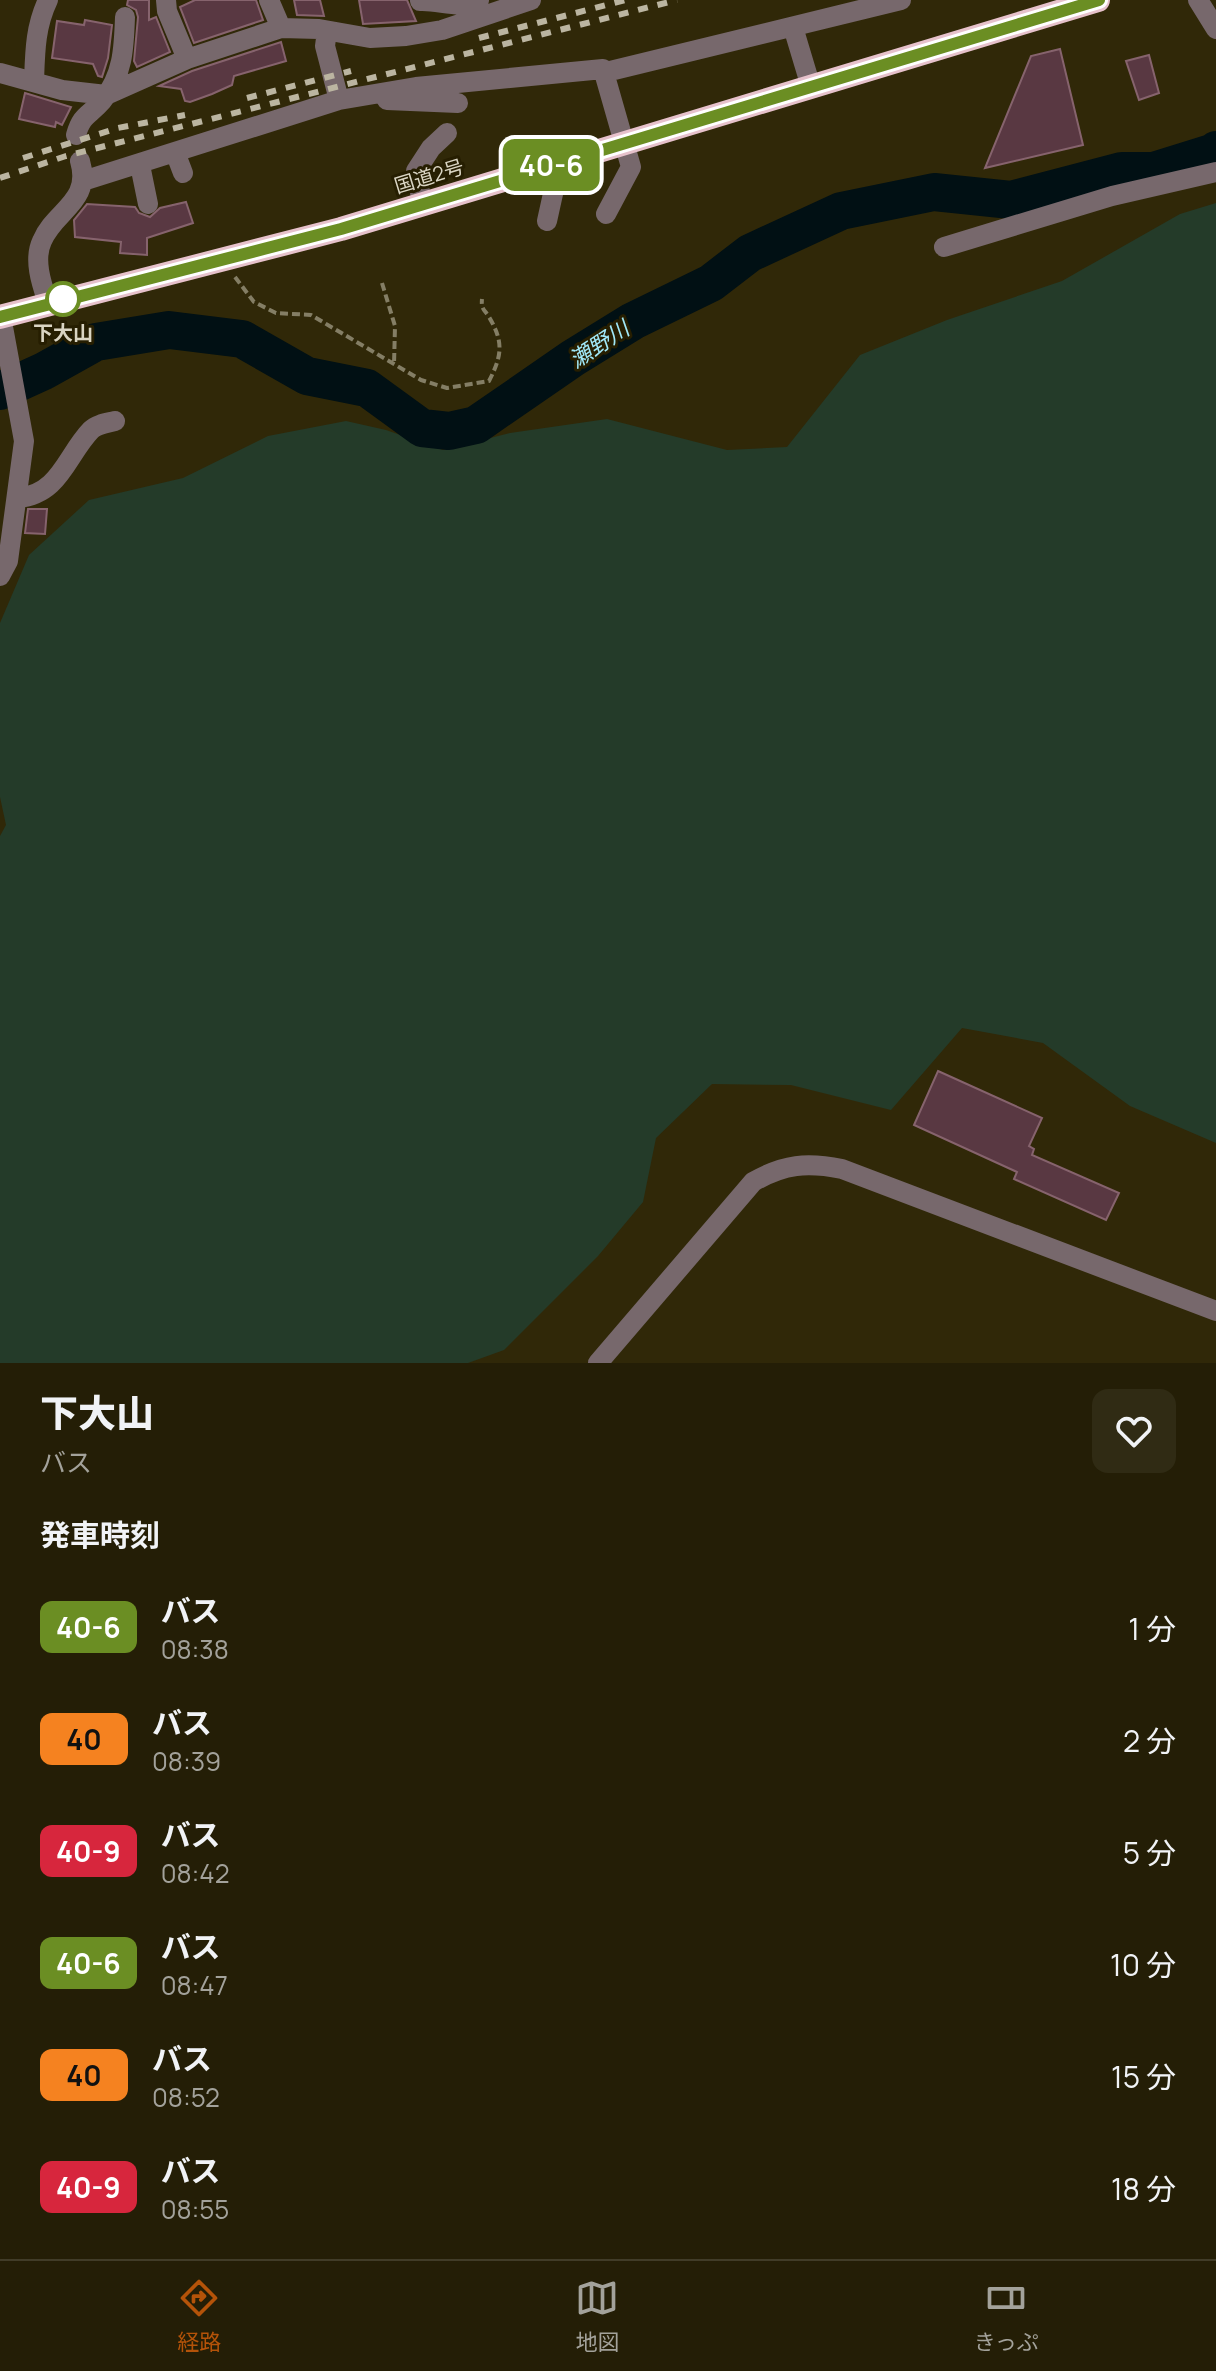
<!DOCTYPE html>
<html lang="ja">
<meta charset="utf-8">
<style>
body{margin:0;font-family:Manrope,"Noto Sans JP",sans-serif;background:#302b14;color:#f1f3f6;height:100vh;display:flex;flex-direction:column;font-size:30px;white-space:nowrap}
*{box-sizing:border-box;margin:0}
p{font-size:26px;color:#a3a29b}
.icon{flex:none;width:44px;height:44px;fill:none;stroke:currentColor;stroke-width:2;stroke-linecap:round;stroke-linejoin:round}
.map{position:relative;height:1363px;overflow:hidden}
.side{display:flex;flex-direction:column;background:#241e06;flex:1}
.side>*{flex:none}
.badge{padding:0 16px;border-radius:12px;font-size:28px;line-height:52px}
.map>.badge{position:absolute;translate:-50% -50%;box-shadow:0 0 0 4px #fff}
h2{padding:0 40px;font-size:30px;line-height:72px}
.round{display:grid;place-items:center;flex:none;width:84px;height:84px;border-radius:16px;background:#302b14}
.summary{display:flex;align-items:center;justify-content:space-between;height:136px;padding:0 40px}
h1{font-size:38px;font-weight:800;line-height:60px}
ul{padding:0;list-style:none}
li{display:flex;align-items:center;gap:24px;height:112px;padding:0 40px}
li div{flex:1}
li b{display:block;font-size:30px}
li em{font-style:normal}
li .badge{min-width:88px;font-weight:700;text-align:center}
.tab-bar{display:flex;justify-content:space-around;align-items:center;height:112px;border-top:2px solid #413c28;background:#241e06;font-size:22px;color:#a3a29b}
.tab-bar a{display:grid;justify-items:center;gap:4px}
.tab-bar .on{color:#b45309}
.map>svg:first-child{display:block}
.green{fill:#243b29}
.lines{fill:none;stroke-linecap:round;stroke-linejoin:round}
.river{stroke:#011014;stroke-width:38}
.building{fill:#593842;stroke:#86636d;stroke-width:2}
.path{stroke:#847e65;stroke-width:4;stroke-dasharray:8 4;stroke-linecap:butt}
.minor{stroke:#77686c;stroke-width:20}
.highway{stroke:#e6c1cb;stroke-width:24}
.rail{stroke:#bbb5a1;stroke-width:6;stroke-dasharray:10 10;stroke-linecap:butt}
.line-casing{stroke:#fff;stroke-width:18}
.line{stroke:#6b8e23;stroke-width:12}
.stop-dot{fill:#fff;stroke:#6b8e23;stroke-width:4}
.labels{text-anchor:middle;dominant-baseline:central;stroke-width:6;stroke-linejoin:round;paint-order:stroke}
.street-label{font-size:20px;fill:#dad5c3;stroke:#261e01}
.stop-label{font-size:20px;font-weight:bold;fill:#dad5c3;stroke:#261e01}
.water-label{font-size:22px;font-style:italic;fill:#a1e9f9;stroke:#261e01}
</style>
<div class="map">
<svg width="1216" height="1363" viewBox="0 0 1216 1363">
<rect width="100%" height="100%" fill="#302808"/>
<path class="green" d="M 1216,203 L 1216,1143 L 1130,1106 L 1043,1043 L 962,1028 L 891,1110 L 791,1085 L 712,1084 L 656,1138 L 643,1202 L 598,1256 L 504,1350 L 468,1363 L 0,1363 L 0,836 L 6,825 L 0,797 L 0,623 L 29,555 L 89,500 L 183,478 L 268,436 L 346,421 L 386,430 L 443,450 L 510,433 L 607,419 L 727,450 L 787,447 L 860,355 L 947,320 L 1062,281 L 1180,214 Z"/>
<g class="lines">
<path class="river" d="M 0,391 L 44,371 L 96,342 L 169,330 L 242,339 L 307,376 L 367,388 L 422,428 L 449,431 L 476,425 L 573,358 L 633,321 L 711,283 L 750,253 L 841,211 L 934,192 L 1011,200 L 1122,171 L 1154,171 L 1215,152 L 1216,150"/>
</g>
<path class="building" d="M 128,0 L 149,0 L 149,20 L 156,17 L 170,52 L 137,67 L 134,61 L 138,17 L 136,10 L 127,5 Z
M 195,0 L 256,0 L 263,20 L 194,43 L 180,7 Z
M 294,0 L 320,0 L 324,16 L 297,15 Z
M 359,0 L 407,0 L 416,21 L 363,24 Z
M 85,20 L 112,25 L 108,58 L 102,77 L 98,76 L 93,64 L 52,58 L 57,21 L 84,25 Z
M 281,42 L 286,61 L 234,76 L 232,85 L 212,94 L 190,102 L 185,101 L 181,89 L 159,86 L 192,71 Z
M 1060,49 L 1083,145 L 985,168 L 1031,56 Z
M 1149,55 L 1159,93 L 1139,100 L 1126,61 Z
M 25,93 L 71,107 L 62,125 L 56,122 L 55,127 L 19,119 Z
M 186,202 L 193,223 L 147,238 L 147,255 L 120,253 L 121,242 L 75,237 L 74,220 L 87,204 L 135,207 L 139,213 L 150,217 L 160,208 Z
M 28,509 L 47,509 L 45,534 L 25,533 Z
M 938,1071 L 1042,1118 L 1029,1146 L 1034,1149 L 1032,1155 L 1119,1193 L 1106,1220 L 1014,1179 L 1017,1172 L 914,1125 Z"/>
<g class="lines">
<path class="path" d="M 235,277 L 254,302 L 276,313 L 311,315 L 421,380 L 447,388 L 489,381 C 502,356 504,342 489,317 C 484,309 481,309 482,299
M 382,283 L 395,326 L 394,365"/>
<path class="minor" d="M 166,0 L 167,11 L 187,59
M 269,0 L 281,28
M 1198,0 L 1216,29
M 420,1 C 441,0 459,10 479,0
M 793,27 L 811,87
M 327,31 L 325,46 L 339,100
M 606,72 L 901,0
M 0,73 L 62,90 L 106,95 L 187,59 L 281,28 L 319,29 L 370,38 L 406,36 L 442,30 L 531,0
M 34,82 C 35,53 35,27 48,0
M 387,100 L 458,103
M 76,135 C 82,114 89,116 102,101 C 123,76 124,48 125,17
M 175,152 L 183,173
M 140,165 L 148,204
M 83,181 L 339,100 L 416,87 L 603,69 L 631,167 L 606,214
M 422,203 L 416,171 L 431,148 L 447,133
M 547,221 L 560,162
M 944,247 L 1112,196 L 1216,172
M 48,303 C 42,285 33,260 42,241 C 55,210 92,202 80,161
M 18,498 C 60,494 66,456 91,430 C 97,424 107,423 115,421
M 0,576 L 8,561 L 24,441 L 1,316
M 598,1363 L 753,1182 C 784,1164 807,1162 842,1169 L 1216,1311"/>
<path class="highway" d="M 0,317 L 341,229 L 1098,0"/>
<path class="rail" d="M 479,38 L 626,0
M 247,98 L 351,71
M 23,158 L 118,128 L 185,115
M 0,178 L 66,156 L 677,0"/>
</g>
<g class="lines">
<g class="line-casing">
<path id="line" d="M 0,317 L 341,229 L 1099,0"/>
</g>
<use href="#line" class="line"/>
</g>
<circle class="stop-dot" cx="63" cy="299" r="16"/>
<g class="labels">
<g class="street-label">
<text transform="translate(429 176) rotate(-17)">国道2号</text>
</g>
<g class="stop-label">
<text x="63" y="332">下大山</text>
</g>
<g class="water-label">
<text transform="translate(599 344) rotate(-33)">瀬野川</text>
</g>
</g>
</svg>
<b class="badge" style="left:551px;top:165px;background:#6b8e23;color:#fff">40-6</b>
</div>
<section class="side">
<div class="summary"><div><h1>下大山</h1><p>バス</p></div><a class="round"><svg class="icon" aria-label="heart" viewBox="0 0 24 24"><path d="M12 20l-8-8c-3-5 5-10 8-4 3-6 11-1 8 4z"/></svg></a></div>
<h2>発車時刻</h2>
<ul>
<li><span class="badge" style="background:#6b8e23;color:#fff">40-6</span><div><b>バス</b><p>08:38</p></div><em>1 分</em></li>
<li><span class="badge" style="background:#f58220;color:#111">40</span><div><b>バス</b><p>08:39</p></div><em>2 分</em></li>
<li><span class="badge" style="background:#d7263d;color:#fff">40-9</span><div><b>バス</b><p>08:42</p></div><em>5 分</em></li>
<li><span class="badge" style="background:#6b8e23;color:#fff">40-6</span><div><b>バス</b><p>08:47</p></div><em>10 分</em></li>
<li><span class="badge" style="background:#f58220;color:#111">40</span><div><b>バス</b><p>08:52</p></div><em>15 分</em></li>
<li><span class="badge" style="background:#d7263d;color:#fff">40-9</span><div><b>バス</b><p>08:55</p></div><em>18 分</em></li>
</ul>
</section>
<nav class="tab-bar">
<a class="on"><svg class="icon" aria-label="directions" viewBox="0 0 24 24"><path d="M12 3l9 9-9 9-9-9zM9 14v-3h6M13 9l2 2-2 2"/></svg>経路</a>
<a><svg class="icon" aria-label="map" viewBox="0 0 24 24"><path d="M3 6l6-2 6 2 6-2v14l-6 2-6-2-6 2zM9 4v14M15 6v14"/></svg>地図</a>
<a><svg class="icon" aria-label="tickets" viewBox="0 0 24 24"><path d="M3 7h18v10H3zM15 7v10"/></svg>きっぷ</a>
</nav>
